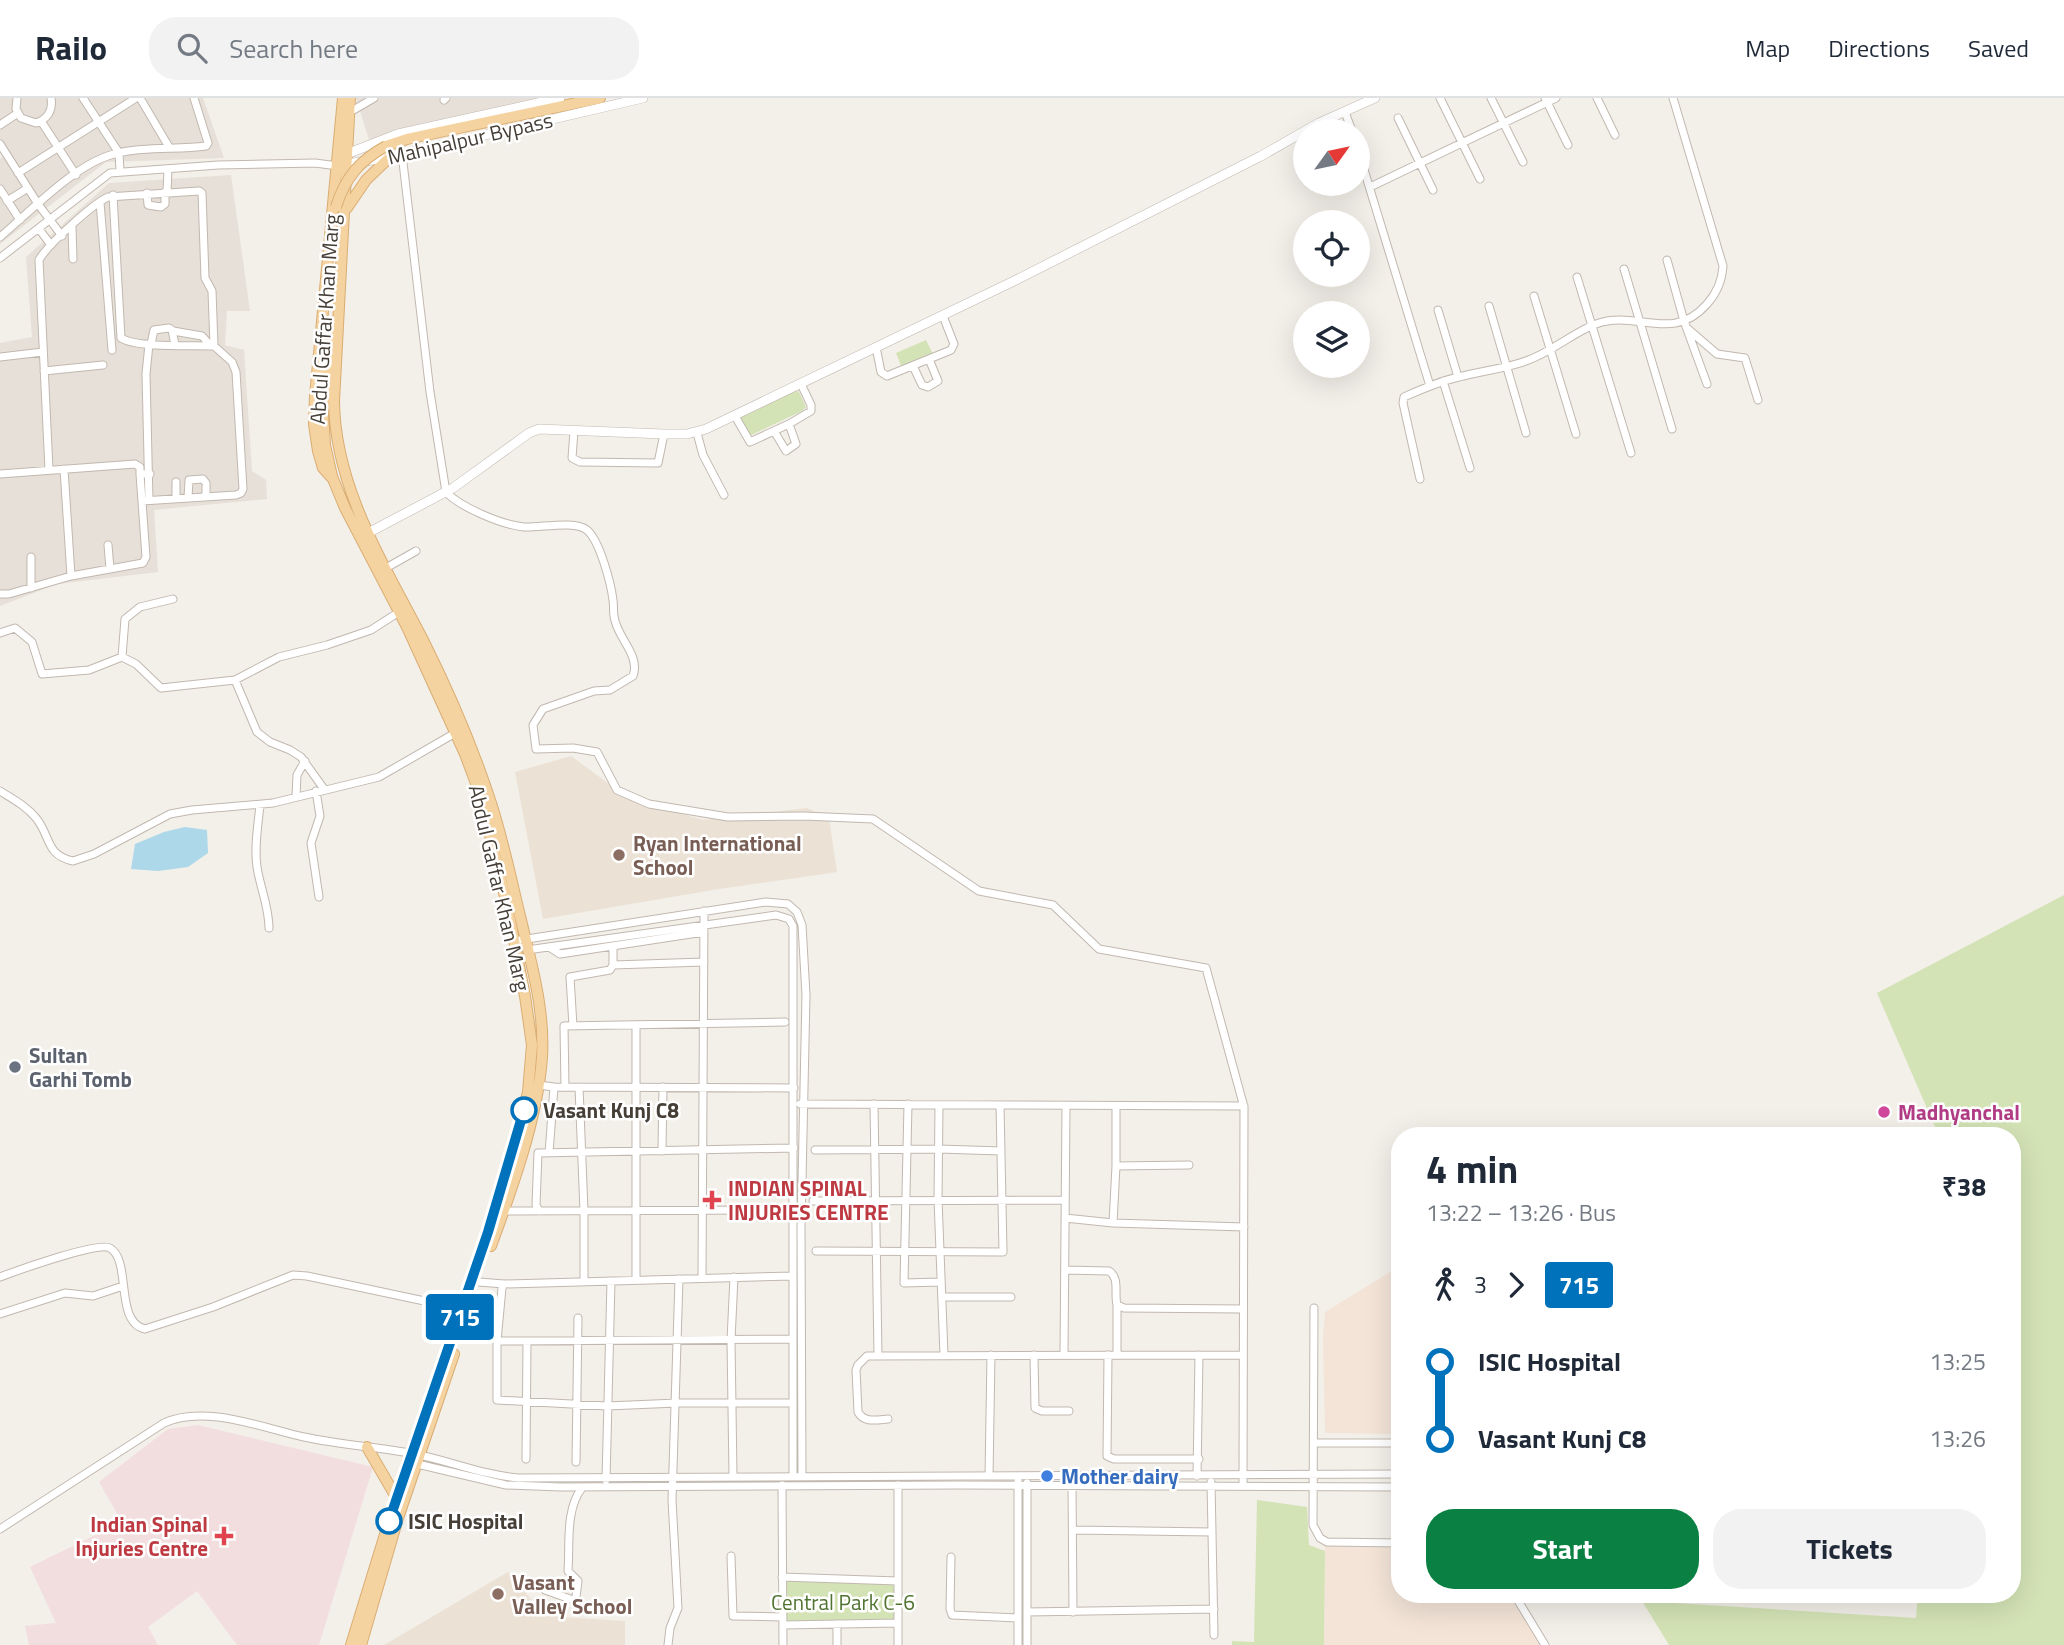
<!DOCTYPE html>
<meta charset="utf-8">
<style>
body{margin:0;font-family:"Titillium Web",sans-serif;background:#f2f2f3;color:#1f2937;height:100vh;display:flex;flex-direction:column;font-size:26px;white-space:nowrap}
*{box-sizing:border-box;margin:0}
p{font-size:23px;color:#747a83}
.icon{flex:none;width:38px;height:38px;fill:none;stroke:currentColor;stroke-width:2;stroke-linecap:round;stroke-linejoin:round}
.map{position:relative;flex:1;overflow:hidden}
.details{position:absolute;left:1391px;top:1029px;width:630px;height:476px;display:flex;flex-direction:column;background:#fff;border-radius:28px;box-shadow:0 7px 28px #0002}
.details>*{flex:none}
.badge{padding:0 14px;border-radius:5px;font-size:24px;line-height:46px}
.needle{width:46px;rotate:57deg}
.tools{position:absolute;left:1293px;top:21px;display:grid;gap:14px}
.tools a{display:grid;place-items:center;width:77px;height:77px;border-radius:50%;background:#fff;box-shadow:0 7px 28px #0002;font-size:35px}
.map>.badge{position:absolute;translate:-50% -50%;box-shadow:0 0 0 4px #fff}
.legs{display:flex;align-items:center;gap:10px;height:77px;padding:0 35px;font-size:23px}
.legs p{margin-inline-start:auto}
.overview{display:flex;align-items:center;justify-content:space-between;height:119px;padding:0 35px}
h1{font-size:38px;font-weight:700;line-height:52px}
.cta{display:flex;gap:14px;margin-top:auto;padding:14px 35px}
.cta a{flex:1;height:80px;border-radius:28px;background:#0b8043;color:#fff;font-size:28px;font-weight:700;line-height:80px;text-align:center}
.cta a+a{background:#f2f2f3;color:#1f2937}
ul{padding:0 35px;list-style:none}
li{display:flex;align-items:center;gap:24px;height:77px;font-size:26px}
li i{display:grid;place-items:center;width:10px;height:100%;margin:0 9px;background:currentColor}
li i::after{content:'';width:18px;height:18px;margin:-9px;border:5px solid;border-radius:50%;background:#fff}
li p{margin-inline-start:auto}
li:first-child i{background:linear-gradient(#0000 50%,currentColor 0)}
li:last-child i{background:linear-gradient(currentColor 50%,#0000 0)}
header{display:flex;align-items:center;gap:42px;box-sizing:border-box;height:98px;padding:0 35px;background:#fff;border-bottom:2px solid #e0e1e3}
header strong{font-size:33px}
nav{display:flex;gap:38px;margin-inline-start:auto;font-size:24px}
.search{width:490px;height:63px;background:#f2f2f3;display:flex;align-items:center;gap:18px;box-sizing:border-box;padding:0 24px;border-radius:28px;color:#747a83;font-size:26px}
.map>svg:first-child{display:block}
.residential{fill:#e6e0d8}
.commercial{fill:#f3e4d7}
.education{fill:#ebe2d5}
.medical{fill:#f2dede}
.green{fill:#d4e3b6}
.water{fill:#acd8ea}
.lines{fill:none;stroke-linecap:round;stroke-linejoin:round}
.minor-casing{stroke:#c1b8b0;stroke-width:9}
.tertiary-casing{stroke:#c1b8b0;stroke-width:10}
.primary-casing{stroke:#d9ad72;stroke-width:12}
.minor{stroke:#fff;stroke-width:7}
.tertiary{stroke:#fff;stroke-width:9}
.primary{stroke:#f5d3a1;stroke-width:10}
.primary-bridge-casing{stroke:#d9ad72;stroke-width:12;stroke-linecap:butt}
.primary-bridge{stroke:#f5d3a1;stroke-width:10}
.line-1-casing{stroke:#fff;stroke-width:16}
.line-1{stroke:#0072bc;stroke-width:10}
.education-dot{fill:#8d6e63;stroke:#fff;stroke-width:2.5}
.worship-dot{fill:#6b7280;stroke:#fff;stroke-width:2.5}
.stop-1-dot{fill:#fff;stroke:#0072bc;stroke-width:3.5}
.hotel-dot{fill:#d1479c;stroke:#fff;stroke-width:2.5}
.health-dot{fill:#e0444e;stroke:#fff;stroke-width:2.5}
.shop-dot{fill:#3f7fe0;stroke:#fff;stroke-width:2.5}
.labels{text-anchor:middle;dominant-baseline:central;stroke-width:5;stroke-linejoin:round;paint-order:stroke}
.street-label{font-size:21px;fill:#463f38;stroke:#fff}
.education-label{font-size:21px;font-weight:bold;fill:#785e54;stroke:#fff;text-anchor:start}
.worship-label{font-size:21px;font-weight:bold;fill:#5b616d;stroke:#fff;text-anchor:start}
.stop-label{font-size:21px;font-weight:bold;fill:#463f38;stroke:#fff;text-anchor:start}
.hotel-label{font-size:21px;font-weight:bold;fill:#b23c85;stroke:#fff;text-anchor:start}
.health-label{font-size:21px;font-weight:bold;fill:#be3a42;stroke:#fff;text-anchor:start}
.shop-label{font-size:21px;font-weight:bold;fill:#366cbe;stroke:#fff;text-anchor:start}
.park-label{font-size:21px;fill:#517331;stroke:#fff}
</style>
<header>
<strong>Railo</strong>
<div class="search"><svg class="icon" aria-label="search" viewBox="0 0 24 24"><circle cx="10" cy="10" r="6"/><path d="M15 15l6 6"/></svg>Search here</div>
<nav><a>Map</a><a>Directions</a><a>Saved</a></nav>
</header>
<div class="map">
<svg width="2064" height="1547" viewBox="0 0 2064 1547">
<rect width="100%" height="100%" fill="#f3efe9"/>
<path class="residential" d="M 0,0 L 203,0 L 224,60 L 106,64 L 0,146 L 0,61 L 4,58 L 0,51 Z
M 356,0 L 543,0 L 370,45 Z
M 231,77 L 250,213 L 227,213 L 225,247 L 244,252 L 252,373 L 266,382 L 267,401 L 154,412 L 158,474 L 57,486 L 0,508 L 0,245 L 32,239 L 26,159 L 109,85 Z"/>
<path class="commercial" d="M 1400,1168 L 1400,1336 L 1325,1335 L 1323,1240 L 1325,1214 Z
M 1325,1445 L 1400,1445 L 1400,1496 L 1515,1496 L 1547,1547 L 1324,1547 Z"/>
<path class="education" d="M 571,658 L 628,700 L 703,722 L 807,710 L 829,720 L 837,774 L 713,792 L 543,821 L 515,674 Z
M 508,1474 L 545,1518 L 625,1523 L 625,1547 L 384,1547 Z"/>
<path class="medical" d="M 198,1327 L 373,1369 L 319,1547 L 237,1547 L 197,1493 L 148,1529 L 158,1547 L 29,1547 L 25,1528 L 56,1525 L 30,1469 L 122,1424 L 99,1384 L 168,1331 Z"/>
<path class="green" d="M 926,242 L 933,256 L 902,270 L 896,255 Z
M 795,292 L 799,294 L 806,309 L 802,313 L 747,339 L 737,324 L 740,319 Z
M 2064,797 L 2064,1547 L 1669,1547 L 1642,1503 L 1916,1520 L 1918,1496 L 2012,1496 L 2012,1038 L 1939,1038 L 1877,895 Z
M 1257,1402 L 1307,1409 L 1309,1447 L 1325,1453 L 1324,1547 L 1232,1547 L 1232,1543 L 1254,1544 Z
M 787,1481 L 898,1483 L 898,1525 L 787,1526 Z"/>
<path class="water" d="M 185,729 L 207,732 L 208,755 L 188,769 L 158,773 L 131,771 L 135,746 L 164,734 Z"/>
<g class="lines">
<g class="minor-casing">
<path id="minor" d="M 17,0 L 16,11 L 21,20 L 36,25 C 48,21 53,12 51,0
M 83,0 L 119,55 L 120,73
M 140,0 L 169,49
M 1440,0 L 1480,81
M 1491,0 L 1523,64
M 1545,0 L 1568,47
M 1597,0 L 1615,37
M 444,2 L 446,0
M 350,14 L 374,0
M 1345,14 L 1352,33
M 1398,20 L 1433,92
M 41,23 L 76,77
M 0,27 L 18,15
M 0,46 L 38,106 L 62,138
M 1358,52 L 1430,288
M 402,56 L 430,294 L 446,394 C 460,409 502,427 524,429 C 540,430 575,422 587,432 C 600,443 611,486 613,502 C 614,508 613,513 614,518 C 616,539 641,557 633,578 L 610,592 L 594,593 L 543,611 L 533,627 L 536,651 L 573,650 L 597,654 L 617,692 L 649,706 L 728,719 L 804,718 L 873,721 L 979,793 L 1053,807 L 1099,851 L 1206,870 L 1244,1009 L 1243,1387
M 18,75 L 136,0
M 1370,89 L 1556,0
M 0,91 L 20,122
M 167,94 L 168,71
M 147,95 L 148,107 L 161,109 L 165,106 L 165,94
M 113,97 L 121,240 C 136,250 193,247 214,248
M 7,103 L 28,90
M 100,104 L 112,252
M 72,129 L 73,161
M 39,131 L 51,147
M 0,139 C 31,113 75,66 114,56 C 144,48 176,52 206,48 L 208,45 L 194,0
M 0,160 L 110,75 L 218,67 L 315,65 L 338,68
M 1667,162 L 1684,223 L 1707,286
M 1624,171 L 1672,331
M 1577,179 L 1631,355
M 1534,198 L 1576,336
M 1489,208 L 1526,335
M 1438,212 L 1458,279
M 1688,231 L 1717,256 L 1745,260 L 1758,302
M 173,233 L 202,238 L 211,248
M 151,246 L 154,232 L 169,230 L 172,232 L 175,247
M 876,249 L 881,274 L 887,278 L 951,252 L 954,246 L 943,218
M 0,259 L 43,254
M 913,268 L 922,287 L 928,289 L 938,283 L 929,261
M 44,273 L 103,267
M 1443,283 L 1470,370
M 735,318 L 750,344 L 789,326 L 811,313 L 811,307 L 801,286
M 574,333 L 572,360 L 580,364 L 658,365 L 664,336
M 774,333 L 786,353 L 796,346 L 789,326
M 697,335 L 703,357 L 724,397
M 64,371 L 71,478
M 49,372 L 39,162 C 47,147 93,106 108,99 L 199,93 L 202,95 L 205,180 L 212,193 L 214,248 L 232,264 L 236,274 L 243,391 L 241,395 L 236,397 L 142,403
M 0,376 L 135,366 L 140,369 L 140,376 L 150,376
M 1420,381 L 1403,305 L 1404,299 C 1422,291 1440,283 1459,279 C 1481,273 1504,271 1526,263 C 1552,254 1572,235 1596,226 C 1636,211 1672,246 1707,206 C 1717,195 1722,183 1723,168 L 1673,0
M 176,384 L 176,400
M 188,400 L 189,382 L 203,381 L 206,385 L 206,399
M 149,402 L 146,276 L 149,246
M 108,447 L 110,471
M 31,459 L 31,490
M 386,470 L 416,453
M 0,496 L 9,496 L 71,478 L 143,465 L 146,459 L 140,376
M 0,535 L 15,530 L 32,544 L 42,576 L 89,572 L 122,559 L 125,521 L 140,509 L 173,501
M 122,559 L 136,566 L 161,590 L 235,582 L 279,559 L 327,547 L 371,532 L 399,514
M 235,582 L 257,634 L 270,644 L 290,652 L 301,659 L 324,691
M 0,693 C 13,701 26,708 36,720 C 51,738 45,757 73,763 L 94,756 L 170,716 L 192,712 L 273,705 L 379,679 L 457,634
M 316,693 L 320,718 L 311,745 L 319,799
M 296,699 L 297,677 L 305,663
M 260,707 C 258,727 254,749 257,769 C 260,789 269,809 269,830
M 514,843 L 766,804 L 788,806 L 797,814 L 802,827 L 806,897 L 801,1130 L 802,1379
M 549,849 L 560,856 L 704,834
M 527,852 L 776,817 L 789,821 L 793,828 L 793,1379
M 613,867 L 704,864
M 636,927 L 636,1182
M 573,928 L 570,879 L 610,872 L 613,867 L 613,848
M 538,987 L 554,989 L 794,990
M 565,989 L 564,928 L 785,924
M 579,989 L 584,1113 L 584,1184
M 800,1006 L 1244,1008
M 874,1006 L 878,1257
M 908,1006 L 904,1185 L 941,1184
M 939,1007 L 938,1101 L 944,1257
M 815,1052 L 939,1051 L 1001,1053
M 662,1053 L 663,989
M 549,1055 L 554,989
M 1116,1068 L 1116,1008
M 813,1103 L 1065,1102
M 503,1113 L 793,1112
M 539,1113 L 536,1107 L 538,1055 L 794,1050
M 1065,1120 L 1113,1125 L 1244,1129
M 1113,1125 L 1116,1068 L 1189,1067
M 816,1153 L 1003,1154 L 1000,1007
M 1065,1172 L 1109,1173 C 1120,1180 1114,1195 1117,1207 L 1124,1210 L 1243,1211
M 0,1179 C 16,1173 99,1143 110,1150 C 132,1163 114,1224 145,1231 L 213,1209 L 293,1177 L 307,1178 L 462,1211
M 702,1180 L 704,813
M 479,1184 L 504,1186 L 793,1178
M 504,1186 L 502,1190 L 497,1243 L 497,1302 L 607,1308 L 677,1305 L 793,1305
M 942,1199 L 1011,1199
M 1117,1207 L 1117,1257
M 1314,1210 L 1313,1427 L 1320,1440 L 1327,1444 L 1400,1445
M 0,1216 L 65,1195 L 93,1198 L 123,1188
M 497,1243 L 793,1241
M 1034,1257 L 1035,1310 L 1042,1313 L 1069,1313
M 1064,1257 L 1066,1008
M 1108,1257 L 1107,1358 L 1114,1361 L 1199,1361
M 888,1321 C 876,1322 864,1325 858,1314 L 856,1272 L 858,1267 L 867,1258 L 1243,1257
M 1314,1345 L 1400,1345
M 526,1361 L 527,1243
M 576,1364 L 578,1220
M 413,1365 L 506,1387 L 561,1389 L 958,1387 L 1400,1389
M 733,1378 L 731,1242 L 734,1179
M 989,1378 L 991,1257
M 1197,1378 L 1199,1257
M 606,1382 L 611,1183
M 1018,1383 L 1018,1547
M 1211,1384 L 1214,1537
M 1027,1385 L 1027,1547
M 1072,1385 L 1073,1514
M 782,1387 L 783,1547
M 0,1431 L 164,1325 C 204,1306 263,1330 304,1339 C 341,1347 378,1349 415,1356 C 450,1363 483,1377 519,1380 L 1400,1376
M 1073,1432 L 1212,1434
M 731,1458 L 733,1518 L 783,1519
M 951,1459 L 950,1511 L 952,1517 L 1018,1520
M 782,1479 L 898,1483
M 545,1492 L 573,1502 L 576,1499 L 578,1483 L 568,1473 C 570,1448 565,1411 582,1390
M 1514,1496 L 1545,1547
M 1027,1514 L 1214,1511
M 783,1527 L 898,1525
M 668,1547 L 670,1530 L 678,1510 L 672,1402 L 679,1181
M 837,1547 L 837,1526
M 898,1547 L 898,1387"/>
</g>
<g class="tertiary-casing">
<path id="tertiary" d="M 344,57 L 398,36 L 560,0
M 341,67 L 390,59 L 643,0
M 368,435 L 453,390 L 529,335 L 539,331 L 664,336 L 687,336 L 706,331 L 1014,183 L 1261,58 L 1319,25 L 1375,0"/>
</g>
<g class="primary-casing">
<path id="primary" d="M 343,0 L 315,298 L 314,326 L 318,353 L 323,370 L 333,381 L 345,410 L 407,529 L 465,656 L 480,696 L 507,807 L 525,898 L 532,947 L 528,994 L 507,1075 L 449,1251 L 410,1355 L 351,1547
M 350,0 L 334,303 C 335,391 385,468 424,544 C 450,596 473,650 491,705 C 503,742 511,781 520,818 C 531,864 545,912 542,959 C 538,1019 512,1091 491,1148
M 386,48 L 407,41 L 600,0
M 347,110 L 366,82 L 390,59
M 328,231 L 323,317 L 325,347 L 332,378
M 367,1349 L 396,1399
M 361,1547 L 398,1420 L 454,1256"/>
</g>
<use href="#minor" class="minor"/>
<use href="#tertiary" class="tertiary"/>
<use href="#primary" class="primary"/>
<g class="primary-bridge-casing">
<path id="primary-bridge" d="M 336,109 C 345,80 359,63 386,48"/>
</g>
<use href="#primary-bridge" class="primary-bridge"/>
</g>
<g class="lines">
<g class="line-1-casing">
<path id="line-1" d="M 389,1423 L 488,1134 L 524,1012"/>
</g>
<use href="#line-1" class="line-1"/>
</g>
<g class="education-dot">
<circle cx="619" cy="757" r="7"/>
<circle cx="498" cy="1496" r="7"/>
</g>
<circle class="worship-dot" cx="15" cy="969" r="7"/>
<g class="stop-1-dot">
<circle cx="524" cy="1012" r="12"/>
<circle cx="389" cy="1423" r="12"/>
</g>
<circle class="hotel-dot" cx="1884" cy="1014" r="7"/>
<g class="health-dot">
<path d="M708.5 1091.5h7v7h7v7h-7v7h-7v-7h-7v-7h7z"/>
<path d="M220.5 1427.5h7v7h7v7h-7v7h-7v-7h-7v-7h7z"/>
</g>
<circle class="shop-dot" cx="1047" cy="1378" r="7"/>
<g class="labels">
<g class="street-label">
<text transform="translate(470 40) rotate(-13)">Mahipalpur Bypass</text>
<text transform="translate(324 221) rotate(-86)">Abdul Gaffar Khan Marg</text>
<text transform="translate(500 790) rotate(77)">Abdul Gaffar Khan Marg</text>
</g>
<g class="education-label">
<text x="633" y="745">Ryan International<tspan x="633" dy="24">School</tspan></text>
<text x="512" y="1484">Vasant<tspan x="512" dy="24">Valley School</tspan></text>
</g>
<g class="worship-label">
<text x="29" y="957">Sultan<tspan x="29" dy="24">Garhi Tomb</tspan></text>
</g>
<g class="stop-label">
<text x="543" y="1012">Vasant Kunj C8</text>
<text x="408" y="1423">ISIC Hospital</text>
</g>
<g class="hotel-label">
<text x="1898" y="1014">Madhyanchal</text>
</g>
<g class="health-label">
<text x="728" y="1090">INDIAN SPINAL<tspan x="728" dy="24">INJURIES CENTRE</tspan></text>
<text x="208" y="1426" text-anchor="end">Indian Spinal<tspan x="208" dy="24">Injuries Centre</tspan></text>
</g>
<g class="shop-label">
<text x="1061" y="1378">Mother dairy</text>
</g>
<g class="park-label">
<text x="843" y="1504">Central Park C-6</text>
</g>
</g>
</svg>
<div class="tools">
<a><svg class="needle" viewBox="-14 -14 28 28"><path d="M0-13l5 13h-10z" fill="#e53935"/><path d="M0 13l5-13h-10z" fill="#747a83"/></svg></a>
<a><svg class="icon" aria-label="locate" viewBox="0 0 24 24"><circle cx="12" cy="12" r="6"/><path d="M12 2v4M12 18v4M2 12h4M18 12h4"/></svg></a>
<a><svg class="icon" aria-label="layers" viewBox="0 0 24 24"><path d="M12 4l9 5-9 5-9-5zM3 14l9 5 9-5"/></svg></a>
</div>
<b class="badge" style="left:460px;top:1219px;background:#0072bc;color:#fff">715</b>
<section class="details">
<div class="overview"><div><h1>4 min</h1><p>13:22 – 13:26 · Bus</p></div><b>₹38</b></div>
<div class="legs"><svg class="icon" aria-label="walk" viewBox="0 0 24 24"><circle cx="13" cy="4" r="2"/><path d="M13 8l-2 6 4 7M11 14l-3 7M7 12l3-4h3l4 4"/></svg>3<svg class="icon" aria-label="forward" viewBox="0 0 24 24"><path d="M9 5l7 7-7 7"/></svg><b class="badge" style="background:#0072bc;color:#fff">715</b></div>
<ul>
<li><i style="color:#0072bc"></i><b>ISIC Hospital</b><p>13:25</p></li>
<li><i style="color:#0072bc"></i><b>Vasant Kunj C8</b><p>13:26</p></li>
</ul>
<div class="cta"><a>Start</a><a>Tickets</a></div>
</section>
</div>
